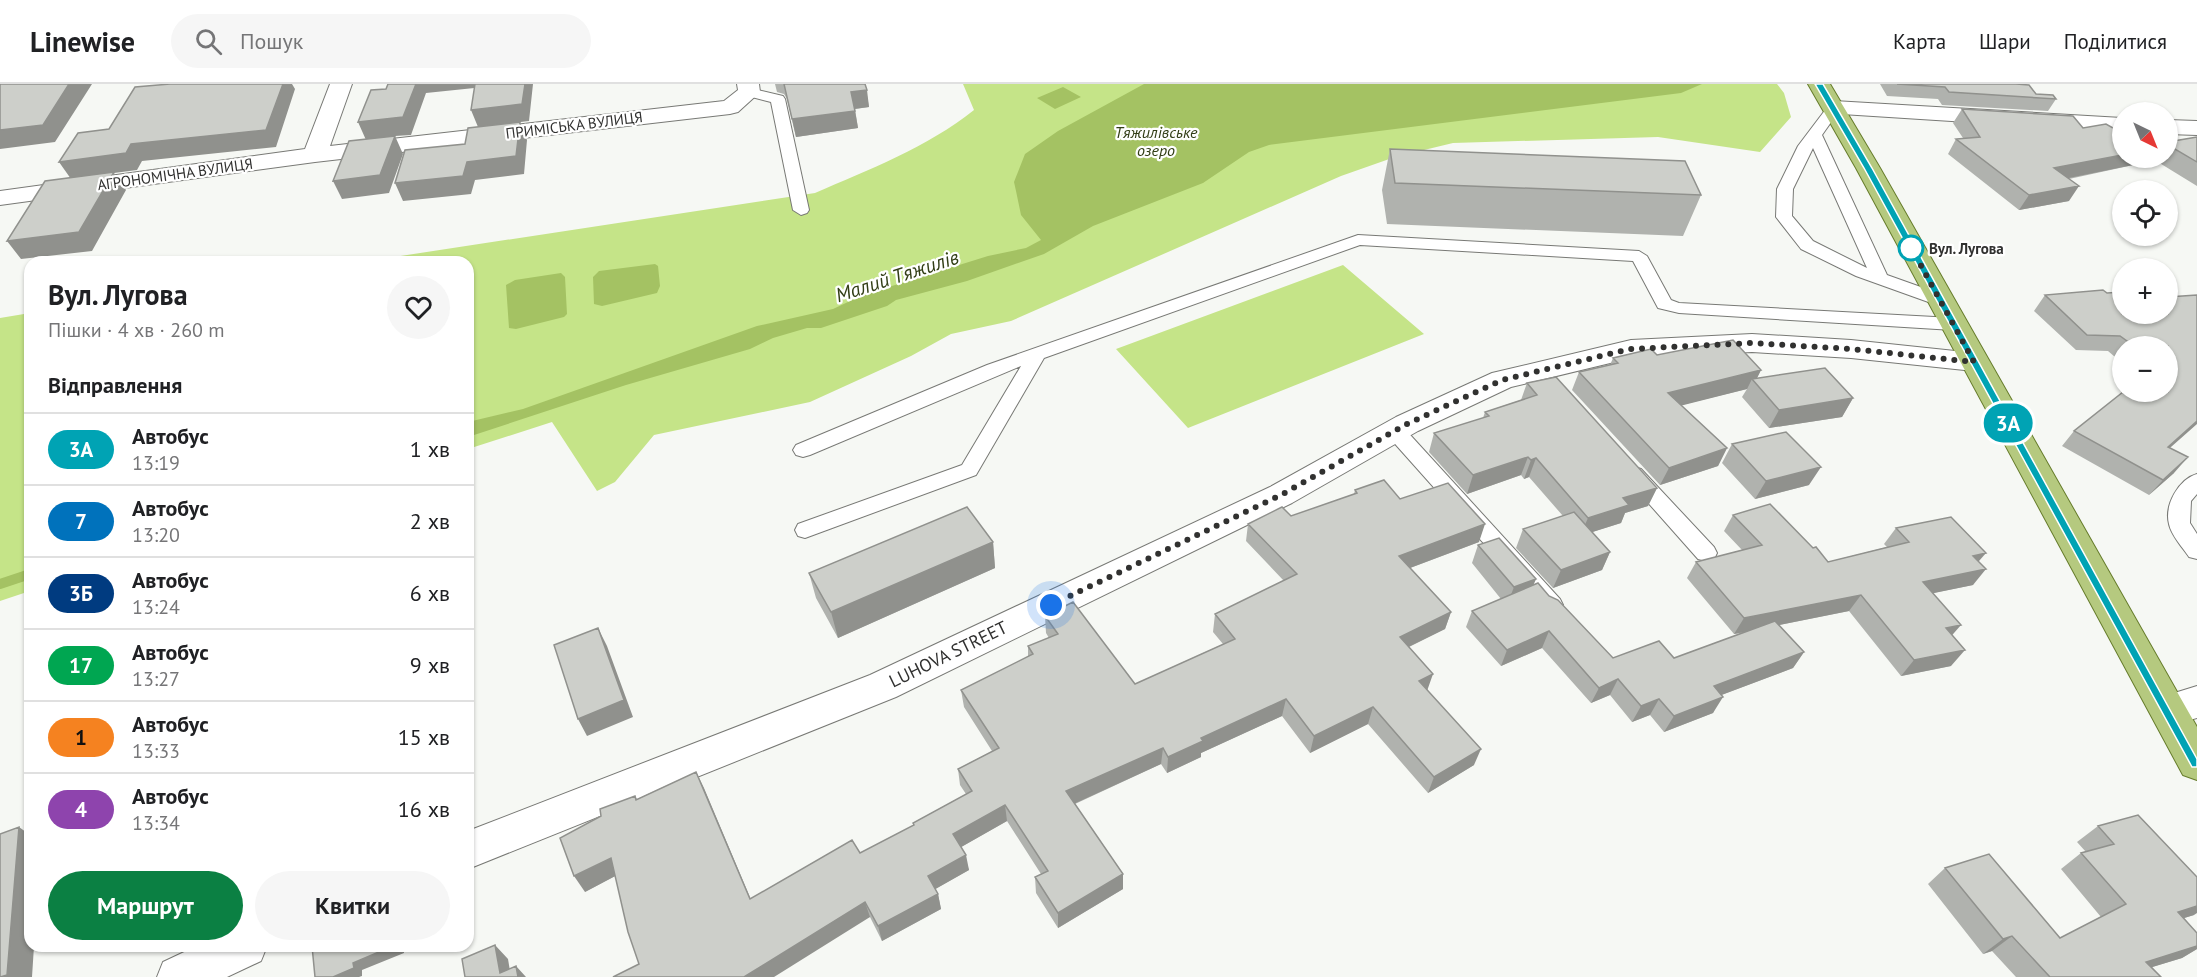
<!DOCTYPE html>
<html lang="uk">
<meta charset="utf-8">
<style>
body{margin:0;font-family:"PT Sans",sans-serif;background:#f6f6f6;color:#202124;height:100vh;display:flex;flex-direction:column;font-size:22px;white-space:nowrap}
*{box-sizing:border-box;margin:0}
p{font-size:20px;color:#757577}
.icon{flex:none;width:33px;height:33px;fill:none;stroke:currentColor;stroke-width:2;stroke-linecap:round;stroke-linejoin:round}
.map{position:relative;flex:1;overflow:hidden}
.sheet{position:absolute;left:24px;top:172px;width:450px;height:696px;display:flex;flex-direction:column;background:#fff;border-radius:18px;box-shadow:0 2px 4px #0004}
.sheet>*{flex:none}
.badge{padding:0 12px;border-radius:20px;font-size:21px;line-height:39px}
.needle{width:39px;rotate:137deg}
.buttons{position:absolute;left:2112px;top:18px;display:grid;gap:12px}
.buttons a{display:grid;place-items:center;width:66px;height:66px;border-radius:50%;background:#fff;box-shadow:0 2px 4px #0004;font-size:30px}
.you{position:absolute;width:30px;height:30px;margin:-15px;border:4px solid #fff;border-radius:50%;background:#1a73e8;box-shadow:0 0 0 9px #1a73e833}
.map>.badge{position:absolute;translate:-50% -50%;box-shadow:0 0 0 3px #fff}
h2{padding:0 24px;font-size:22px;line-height:54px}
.round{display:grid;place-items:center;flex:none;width:63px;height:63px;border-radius:32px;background:#f6f6f6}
.summary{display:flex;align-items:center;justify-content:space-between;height:102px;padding:0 24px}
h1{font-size:28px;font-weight:700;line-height:45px}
.cta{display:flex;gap:12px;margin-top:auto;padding:12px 24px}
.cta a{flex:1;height:69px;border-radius:36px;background:#0b8043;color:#fff;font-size:24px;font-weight:700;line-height:69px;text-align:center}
.cta a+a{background:#f6f6f6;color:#202124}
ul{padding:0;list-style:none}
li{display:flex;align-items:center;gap:18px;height:72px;padding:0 24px;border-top:2px solid #e0e0e0}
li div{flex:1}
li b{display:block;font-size:22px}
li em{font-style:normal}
li .badge{min-width:66px;font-weight:700;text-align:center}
header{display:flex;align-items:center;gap:36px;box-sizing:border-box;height:84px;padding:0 30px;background:#fff;border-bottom:2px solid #e0e0e0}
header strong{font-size:28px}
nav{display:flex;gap:33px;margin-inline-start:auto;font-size:21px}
.search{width:420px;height:54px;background:#f6f6f6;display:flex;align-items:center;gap:15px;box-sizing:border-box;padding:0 21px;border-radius:33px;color:#757577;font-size:22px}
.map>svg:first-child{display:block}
.green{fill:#c5e488}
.water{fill:#a4c263}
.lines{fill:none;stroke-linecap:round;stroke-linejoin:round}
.stream{stroke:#a4c263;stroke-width:10}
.lane-casing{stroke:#787975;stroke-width:2}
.street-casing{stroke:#787975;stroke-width:2}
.primary-casing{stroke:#667c2b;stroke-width:2}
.lane{fill:#fff;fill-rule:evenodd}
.street{fill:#fff;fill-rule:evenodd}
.primary{fill:#b5c97f;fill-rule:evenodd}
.wall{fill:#b0b2ae}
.shaded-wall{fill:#90918d}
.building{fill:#cdcfca;stroke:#90918d;stroke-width:1.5}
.line{fill:#00a3b4;stroke:#fff;stroke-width:1.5}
.walk{stroke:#313130;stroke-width:6;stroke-dasharray:0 10.8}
.stop-dot{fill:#fff;stroke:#00a3b4;stroke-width:3}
.labels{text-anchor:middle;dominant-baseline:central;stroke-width:4.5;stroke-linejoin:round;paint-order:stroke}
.far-street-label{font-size:15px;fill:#313130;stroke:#fff}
.far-stop-label{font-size:15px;font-weight:bold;fill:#313130;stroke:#fff;text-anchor:start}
.far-water-label{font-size:16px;font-style:italic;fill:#323e16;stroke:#fff}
.street-label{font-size:18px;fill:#313130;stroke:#fff}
.water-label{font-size:20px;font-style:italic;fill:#323e16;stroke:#fff}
</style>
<header>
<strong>Linewise</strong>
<div class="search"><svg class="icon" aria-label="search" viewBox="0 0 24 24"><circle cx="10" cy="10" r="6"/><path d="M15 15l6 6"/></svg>Пошук</div>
<nav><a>Карта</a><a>Шари</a><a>Поділитися</a></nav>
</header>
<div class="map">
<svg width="2197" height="893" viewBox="0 0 2197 893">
<rect width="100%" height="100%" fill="#f6f8f4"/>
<path class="green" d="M 963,0 L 1777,0 L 1784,9 L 1791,33 L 1760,68 L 1658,53 L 1453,59 L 1395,73 L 1341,92 L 1011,237 L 951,250 L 911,272 L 810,318 L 654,351 L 615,398 L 597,407 L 552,338 L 468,365 L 468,178 L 361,178 L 815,109 C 868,86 928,63 974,26 Z
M 1343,181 L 1424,250 L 1188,344 L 1116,265 Z
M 30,229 L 30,507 L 0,517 L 0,234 Z"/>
<path class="water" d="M 1144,0 L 1702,0 L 1681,9 L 1269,61 L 1249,68 L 1203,99 L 1093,142 L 1044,170 L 967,197 L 896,216 L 887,222 L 821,244 L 807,244 L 773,254 L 750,265 L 626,301 L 468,353 L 468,338 L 523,325 L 757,242 L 833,225 L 863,211 L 988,172 L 1026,164 L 1041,156 L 1021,131 L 1016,107 L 1014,98 L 1025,70 L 1058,47 Z
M 1063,3 L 1081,13 L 1055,25 L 1037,14 Z
M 655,180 L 658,182 L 660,202 L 657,209 L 602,222 L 594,220 L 593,193 L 599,187 Z
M 561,189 L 565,193 L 567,230 L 564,233 L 516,245 L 509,244 L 506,201 L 515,196 Z"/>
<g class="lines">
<path class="stream" d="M 0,500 L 30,490"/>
<g class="lane-casing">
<path id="lane" d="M 749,4 L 783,12 L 785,15 L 809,126 L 807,129 L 801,131 L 793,126 L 771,18 L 744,11 L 742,8 Z
M 1834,20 L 1841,24 L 1822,51 L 1887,191 L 1946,212 L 1949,216 L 1946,220 L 1934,220 L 1856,192 L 1801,165 L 1776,133 L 1777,105 L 1798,62 L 1829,21 ZM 1813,64 L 1867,184 L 1813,157 L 1792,132 L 1793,105 Z
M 1358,151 L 1639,167 L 1647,172 L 1671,216 L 1679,219 L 1953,234 L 1959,236 L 1962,240 L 1959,244 L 1953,246 L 1679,229 L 1658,224 L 1633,177 L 1360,161 L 1044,274 L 976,391 L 805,454 L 798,452 L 795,446 L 798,440 L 962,381 L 1021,282 L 810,371 L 803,373 L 796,371 L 793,366 L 796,361 L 987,281 Z
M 1395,340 L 1402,342 L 1560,515 L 1563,521 L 1560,527 L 1552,530 L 1544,527 L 1388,352 L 1385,347 L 1388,342 Z
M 1634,383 L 1641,385 L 1714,463 L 1717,469 L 1714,475 L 1706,477 L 1698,475 L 1627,395 L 1624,390 L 1627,385 Z
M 2197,390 L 2197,410 L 2191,417 L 2190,439 L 2197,450 L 2197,475 L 2189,473 C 2183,464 2171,451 2169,440 C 2164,421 2179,395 2197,390 Z"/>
</g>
<g class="street-casing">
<path id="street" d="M 330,0 L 352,0 L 330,62 L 724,17 L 738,6 L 737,0 L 759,0 L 760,8 L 738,28 L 730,30 L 315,78 L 0,121 L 0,107 L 305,65 Z
M 1834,17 L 2122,34 L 2122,48 L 1826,29 L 1823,24 L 1826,19 Z
M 2168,36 L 2197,37 L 2197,51 L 2168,50 Z
M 1752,250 L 1851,256 L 1974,269 L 1984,271 L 1988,278 L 1984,285 L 1974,287 L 1851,274 L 1752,268 L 1631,274 L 1511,303 L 1418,347 L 1292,419 L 896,613 L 468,785 L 468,747 L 870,591 L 1270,403 L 1396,333 L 1492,289 L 1631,256 Z
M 2197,602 L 2197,634 L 2168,642 L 2155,637 L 2149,626 L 2155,615 Z
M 197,862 L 267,862 L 261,877 L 227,893 L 157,893 L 163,878 Z"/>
</g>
<g class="primary-casing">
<path id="primary" d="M 1808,0 L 1830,0 L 1880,84 L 2197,643 L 2197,696 L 2183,691 L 1856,84 Z"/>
</g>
<use href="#lane" class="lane"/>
<use href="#street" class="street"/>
<use href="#primary" class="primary"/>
</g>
<path class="wall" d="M 775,0 L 865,0 L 869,23 L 855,25 L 858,44 L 796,53 L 787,15 L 784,10 L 777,8 Z
M 1880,0 L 2016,0 L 2036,10 L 2056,15 L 2048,27 L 1942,21 L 1938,15 L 1887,12 Z
M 1962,25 L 2122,74 L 2143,74 L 2138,80 L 2069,95 L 2069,117 L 2019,126 L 1948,70 L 1956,55 L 1963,54 L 1953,39 Z
M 2197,53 L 2197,102 L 2153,75 L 2153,74 L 2168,74 L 2168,58 Z
M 1390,65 L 1701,111 L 1683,152 L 1387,140 L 1382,106 Z
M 2107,209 L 2168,230 L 2170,364 L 2174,389 L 2149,411 L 2062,362 L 2074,347 L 2168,308 L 2168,262 L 2122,262 L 2122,279 L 2108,267 L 2076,266 L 2034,227 L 2045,211 Z
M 1657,271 L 1761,286 L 1757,294 L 1853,314 L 1842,333 L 1769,344 L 1742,313 L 1747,305 L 1681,321 L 1727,364 L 1718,382 L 1660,401 L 1572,306 L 1579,288 L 1610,281 L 1613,274 Z
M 1527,299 L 1657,404 L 1648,422 L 1625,429 L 1621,439 L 1592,448 L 1610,468 L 1602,486 L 1553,504 L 1516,464 L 1523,445 L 1563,432 L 1529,393 L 1524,395 L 1521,391 L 1467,410 L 1429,368 L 1434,349 L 1483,334 L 1485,328 L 1521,316 Z
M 1732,360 L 1809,401 L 1755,415 L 1722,379 Z
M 1355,406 L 1400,415 L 1479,458 L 1410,484 L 1451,528 L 1445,545 L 1409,563 L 1427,606 L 1474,681 L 1428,709 L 1368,640 L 1310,669 L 1282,632 L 1201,669 L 1201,673 L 1167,689 L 1161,680 L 1075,720 L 1123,790 L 1123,805 L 1058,844 L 1036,809 L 1035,793 L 1041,790 L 1007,737 L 961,763 L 969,786 L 935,805 L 938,810 L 941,825 L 882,857 L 870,833 L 639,880 L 615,792 L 585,808 L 635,712 L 637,715 L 696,688 L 750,815 L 860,769 L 913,742 L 913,739 L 966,710 L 960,701 L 958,685 L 992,667 L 964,623 L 961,606 L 1028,573 L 1028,562 L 1049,554 L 1046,549 L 1045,532 L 1135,600 L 1223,560 L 1213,548 L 1215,530 L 1284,497 L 1246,457 L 1248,440 L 1291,432 L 1354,410 Z
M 1733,431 L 1813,464 L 1828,478 L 1887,463 L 1884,460 L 1896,444 L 1979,477 L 1973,501 L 1933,509 L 1952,551 L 1951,582 L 1901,592 L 1849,527 L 1779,541 L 1804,568 L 1793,584 L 1721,611 L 1713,629 L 1664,648 L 1650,631 L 1632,638 L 1610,611 L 1591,619 L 1542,564 L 1501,582 L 1466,543 L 1472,527 L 1501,515 L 1472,479 L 1478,461 L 1536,495 L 1533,501 L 1549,512 L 1613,574 L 1674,574 L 1742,549 L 1734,550 L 1687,494 L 1696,478 L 1742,466 L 1724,447 Z
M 993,458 L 995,484 L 838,554 L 816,514 L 809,489 Z
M 2098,742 L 2194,831 L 2184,834 L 2197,849 L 2197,865 L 2182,874 L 2152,883 L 2161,893 L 2016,893 L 1992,867 L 1983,870 L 1928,800 L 1945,784 L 2060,854 L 2101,833 L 2061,785 L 2081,769 L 2086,768 L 2077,758 Z"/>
<path class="shaded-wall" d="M 69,0 L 92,0 L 55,58 L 0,65 L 0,46 Z
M 283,0 L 292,0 L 295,5 L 276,63 L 142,77 L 137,86 L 114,89 L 126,106 L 92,167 L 21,175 L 7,157 L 71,95 L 59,78 L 131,60 Z
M 416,0 L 483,0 L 484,3 L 426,9 L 411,51 L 395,52 L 403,70 L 389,109 L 342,115 L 333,97 L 366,56 L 358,38 Z
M 525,0 L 533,0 L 529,37 L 478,43 L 471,26 Z
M 867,6 L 869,23 L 854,25 L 851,8 Z
M 855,27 L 858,44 L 796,53 L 792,35 Z
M 520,38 L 527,56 L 524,90 L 475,96 L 471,110 L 403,117 L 395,99 L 467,78 Z
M 2122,71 L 2122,74 L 2143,74 L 2138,80 L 2044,99 L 2054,84 Z
M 2079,102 L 2069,117 L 2019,126 L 2029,111 Z
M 1761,286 L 1755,298 L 1752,295 L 1747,305 L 1660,327 L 1668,309 Z
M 1853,314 L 1842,333 L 1769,344 L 1779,326 Z
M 2197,337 L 2197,340 L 2154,378 L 2168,363 Z
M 1727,364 L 1718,382 L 1660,401 L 1669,384 Z
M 1528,373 L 1521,391 L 1467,410 L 1473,391 Z
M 2188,373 L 2174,389 L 2149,411 L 2163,396 Z
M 1536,374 L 1529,393 L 1524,395 L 1531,376 Z
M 1821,383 L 1809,401 L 1755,415 L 1766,397 Z
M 1657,404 L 1648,422 L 1625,429 L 1621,439 L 1580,452 L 1588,434 L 1623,414 Z
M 1485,440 L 1479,458 L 1394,490 L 1399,472 Z
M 993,458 L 995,484 L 838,554 L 831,528 Z
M 1610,468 L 1602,486 L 1553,504 L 1561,486 Z
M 1986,469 L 1972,485 L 1973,472 Z
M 1986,485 L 1973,501 L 1910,514 L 1923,498 Z
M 1536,495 L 1528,513 L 1507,521 L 1514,503 Z
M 1861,511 L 1849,527 L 1734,550 L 1744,534 Z
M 1451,528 L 1445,545 L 1394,570 L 1400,553 Z
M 1961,541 L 1947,557 L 1946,544 Z
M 598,544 L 607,562 L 633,633 L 587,652 L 578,635 Z
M 1549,547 L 1542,564 L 1501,582 L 1507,566 Z
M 1965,566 L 1951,582 L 1901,592 L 1914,576 Z
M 1804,568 L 1793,584 L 1703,618 L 1714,602 Z
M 1433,590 L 1427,607 L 1419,597 Z
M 1618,595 L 1610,611 L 1591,619 L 1599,604 Z
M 1723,613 L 1713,629 L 1664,648 L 1674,632 Z
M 1286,615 L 1282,632 L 1201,669 L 1201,673 L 1167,689 L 1168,673 L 1201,654 Z
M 1659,615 L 1650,631 L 1632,638 L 1641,622 Z
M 1373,623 L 1368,640 L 1310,669 L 1314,652 Z
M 1163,664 L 1161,680 L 1067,723 L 1066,707 Z
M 1481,665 L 1474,681 L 1428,709 L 1434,693 Z
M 696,688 L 704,704 L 757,830 L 750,815 Z
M 1005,721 L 1007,737 L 956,766 L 953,750 Z
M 19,743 L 30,751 L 30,862 L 34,862 L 32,893 L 3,893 Z
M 966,771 L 969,786 L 932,807 L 928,792 Z
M 611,774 L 621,789 L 585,808 L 574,792 Z
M 1123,790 L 1123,805 L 1058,844 L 1058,829 Z
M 938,810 L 941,825 L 882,857 L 878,842 Z
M 865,818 L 870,833 L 774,893 L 744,893 Z
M 2197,822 L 2197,829 L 2194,831 L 2155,843 L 2178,828 Z
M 2012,852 L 1992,867 L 1983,870 L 2003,855 Z
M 495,861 L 508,875 L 511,893 L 500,889 Z
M 393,862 L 404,862 L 404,869 L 362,886 L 362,892 L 359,893 L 333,893 L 353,879 Z
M 2197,862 L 2197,865 L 2182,874 L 2123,892 L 2146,878 Z
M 516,882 L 526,893 L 518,893 Z"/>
<path class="building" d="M 0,0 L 69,0 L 43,41 L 0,46 Z
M 170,0 L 283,0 L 266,46 L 131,60 L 126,69 L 59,78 L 78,49 L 109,45 L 135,3 Z
M 388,0 L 416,0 L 403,33 L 358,38 L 371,6 L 386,5 Z
M 475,0 L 525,0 L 522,20 L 471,26 Z
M 784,0 L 865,0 L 867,6 L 851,8 L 855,27 L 792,35 Z
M 1897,0 L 2016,0 L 2029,1 L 2036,10 L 2053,11 L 2056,15 L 1949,8 L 1945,3 Z
M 1962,25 L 2073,32 L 2083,44 L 2106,40 L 2122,49 L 2122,71 L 2054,84 L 2079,102 L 2029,111 L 1956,55 L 1980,53 Z
M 520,38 L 516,72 L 467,78 L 463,92 L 395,99 L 405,66 L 465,60 L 468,44 Z
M 395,52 L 380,91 L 333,97 L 349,57 Z
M 2197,53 L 2197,78 L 2168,61 L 2168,58 Z
M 1390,65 L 1685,77 L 1701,111 L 1395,99 Z
M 114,88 L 79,148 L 7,157 L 45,97 Z
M 2103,206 L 2107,209 L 2122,208 L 2122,230 L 2168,230 L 2168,213 L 2197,211 L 2197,337 L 2168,363 L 2188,373 L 2163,396 L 2074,347 L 2123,308 L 2168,308 L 2168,262 L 2134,262 L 2120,252 L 2087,251 L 2045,211 Z
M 1733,256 L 1761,286 L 1668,309 L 1727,364 L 1669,384 L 1579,288 L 1618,279 L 1613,274 L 1651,265 L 1657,271 Z
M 1825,284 L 1853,314 L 1779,326 L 1752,295 Z
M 1556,293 L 1657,404 L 1623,414 L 1629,421 L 1588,434 L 1536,374 L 1531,376 L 1528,373 L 1473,391 L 1434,349 L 1489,332 L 1485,328 L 1537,311 L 1527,299 Z
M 1786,348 L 1821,383 L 1766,397 L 1732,360 Z
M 1384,396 L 1400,415 L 1448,399 L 1485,440 L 1399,472 L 1451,528 L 1400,553 L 1433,590 L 1419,597 L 1481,665 L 1434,693 L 1373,623 L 1314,652 L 1286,615 L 1201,654 L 1203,657 L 1168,673 L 1163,664 L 1066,707 L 1123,790 L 1058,829 L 1035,793 L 1048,787 L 1005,721 L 953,750 L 966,771 L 928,792 L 938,810 L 878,842 L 865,818 L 744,893 L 613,893 L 639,880 L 628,848 L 611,774 L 574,792 L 560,754 L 601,732 L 600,725 L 635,712 L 636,716 L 696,688 L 750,815 L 852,756 L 860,769 L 914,741 L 913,739 L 972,707 L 958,685 L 999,664 L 961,606 L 1033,570 L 1028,562 L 1058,550 L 1045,532 L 1073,518 L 1135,600 L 1235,555 L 1215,530 L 1297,490 L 1248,440 L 1282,423 L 1291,432 L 1357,409 L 1355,406 Z
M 1770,420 L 1813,464 L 1816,463 L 1828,478 L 1909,458 L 1896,444 L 1951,433 L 1986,469 L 1973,472 L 1986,485 L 1923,498 L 1961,541 L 1946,544 L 1965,566 L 1914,576 L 1861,511 L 1744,534 L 1696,478 L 1762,461 L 1733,431 Z
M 967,423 L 993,458 L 831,528 L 809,489 Z
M 1574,428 L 1610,468 L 1561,486 L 1523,445 Z
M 1499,454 L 1536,495 L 1514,503 L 1478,461 Z
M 1538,499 L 1549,512 L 1558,516 L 1613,574 L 1659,557 L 1674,574 L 1775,537 L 1804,568 L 1714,602 L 1723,613 L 1674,632 L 1659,615 L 1641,622 L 1618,595 L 1599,604 L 1549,547 L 1507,566 L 1472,527 Z
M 598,544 L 624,616 L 578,635 L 554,561 Z
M 2138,731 L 2197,793 L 2197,822 L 2178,828 L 2197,849 L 2197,862 L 2146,878 L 2161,893 L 2050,893 L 2012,852 L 2003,855 L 1945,784 L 1989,770 L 2060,854 L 2126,820 L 2081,769 L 2114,760 L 2098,742 Z
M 19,743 L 7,891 L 0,893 L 0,750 Z
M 495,861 L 500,889 L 516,882 L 518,893 L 465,893 L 462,875 Z
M 312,862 L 393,862 L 353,879 L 354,884 L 333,893 L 315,893 Z"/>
<path class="line" d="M 1815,0 L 1823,0 L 1872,84 L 2197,675 L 2197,683 L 2192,683 L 1864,84 Z"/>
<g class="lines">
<path class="walk" d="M 1051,521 L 1281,411 L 1407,340 L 1502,296 L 1630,265 L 1752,259 L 1851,265 L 1974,278 L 1909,160 L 1911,164"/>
</g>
<circle class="stop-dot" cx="1911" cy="164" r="12"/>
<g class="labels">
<g class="far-street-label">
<text transform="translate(574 41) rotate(-7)">ПРИМІСЬКА ВУЛИЦЯ</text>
<text transform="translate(175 90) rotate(-8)">АГРОНОМІЧНА ВУЛИЦЯ</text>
</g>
<g class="far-stop-label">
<text x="1929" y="164">Вул. Лугова</text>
</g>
<g class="far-water-label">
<text x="1156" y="48">Тяжилівське<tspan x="1156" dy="18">озеро</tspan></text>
</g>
<g class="street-label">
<text transform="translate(948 570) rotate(-26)">LUHOVA STREET</text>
</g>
<g class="water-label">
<text transform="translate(897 192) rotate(-18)">Малий Тяжилів</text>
</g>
</g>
</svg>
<div class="buttons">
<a><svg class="needle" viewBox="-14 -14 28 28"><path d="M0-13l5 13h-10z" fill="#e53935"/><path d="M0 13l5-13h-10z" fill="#757577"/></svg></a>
<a><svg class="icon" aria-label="locate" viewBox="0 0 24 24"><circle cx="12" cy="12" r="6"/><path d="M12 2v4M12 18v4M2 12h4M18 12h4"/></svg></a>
<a>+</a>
<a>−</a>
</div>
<div class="you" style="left:1051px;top:521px"></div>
<b class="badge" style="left:2008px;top:339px;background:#00a3b4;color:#fff">3А</b>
<section class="sheet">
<div class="summary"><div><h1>Вул. Лугова</h1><p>Пішки · 4 хв · 260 m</p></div><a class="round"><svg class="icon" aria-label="heart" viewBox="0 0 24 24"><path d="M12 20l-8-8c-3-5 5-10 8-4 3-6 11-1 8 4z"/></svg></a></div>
<h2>Відправлення</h2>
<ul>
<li><span class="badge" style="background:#00a3b4;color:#fff">3А</span><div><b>Автобус</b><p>13:19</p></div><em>1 хв</em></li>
<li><span class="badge" style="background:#0072bc;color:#fff">7</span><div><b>Автобус</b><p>13:20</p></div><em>2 хв</em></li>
<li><span class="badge" style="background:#003b80;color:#fff">3Б</span><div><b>Автобус</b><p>13:24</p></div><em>6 хв</em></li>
<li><span class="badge" style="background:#00a651;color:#fff">17</span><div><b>Автобус</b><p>13:27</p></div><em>9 хв</em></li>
<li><span class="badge" style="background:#f58220;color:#111">1</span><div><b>Автобус</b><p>13:33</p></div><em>15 хв</em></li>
<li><span class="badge" style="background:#8e44ad;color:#fff">4</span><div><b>Автобус</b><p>13:34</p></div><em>16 хв</em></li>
</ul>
<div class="cta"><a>Маршрут</a><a>Квитки</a></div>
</section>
</div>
